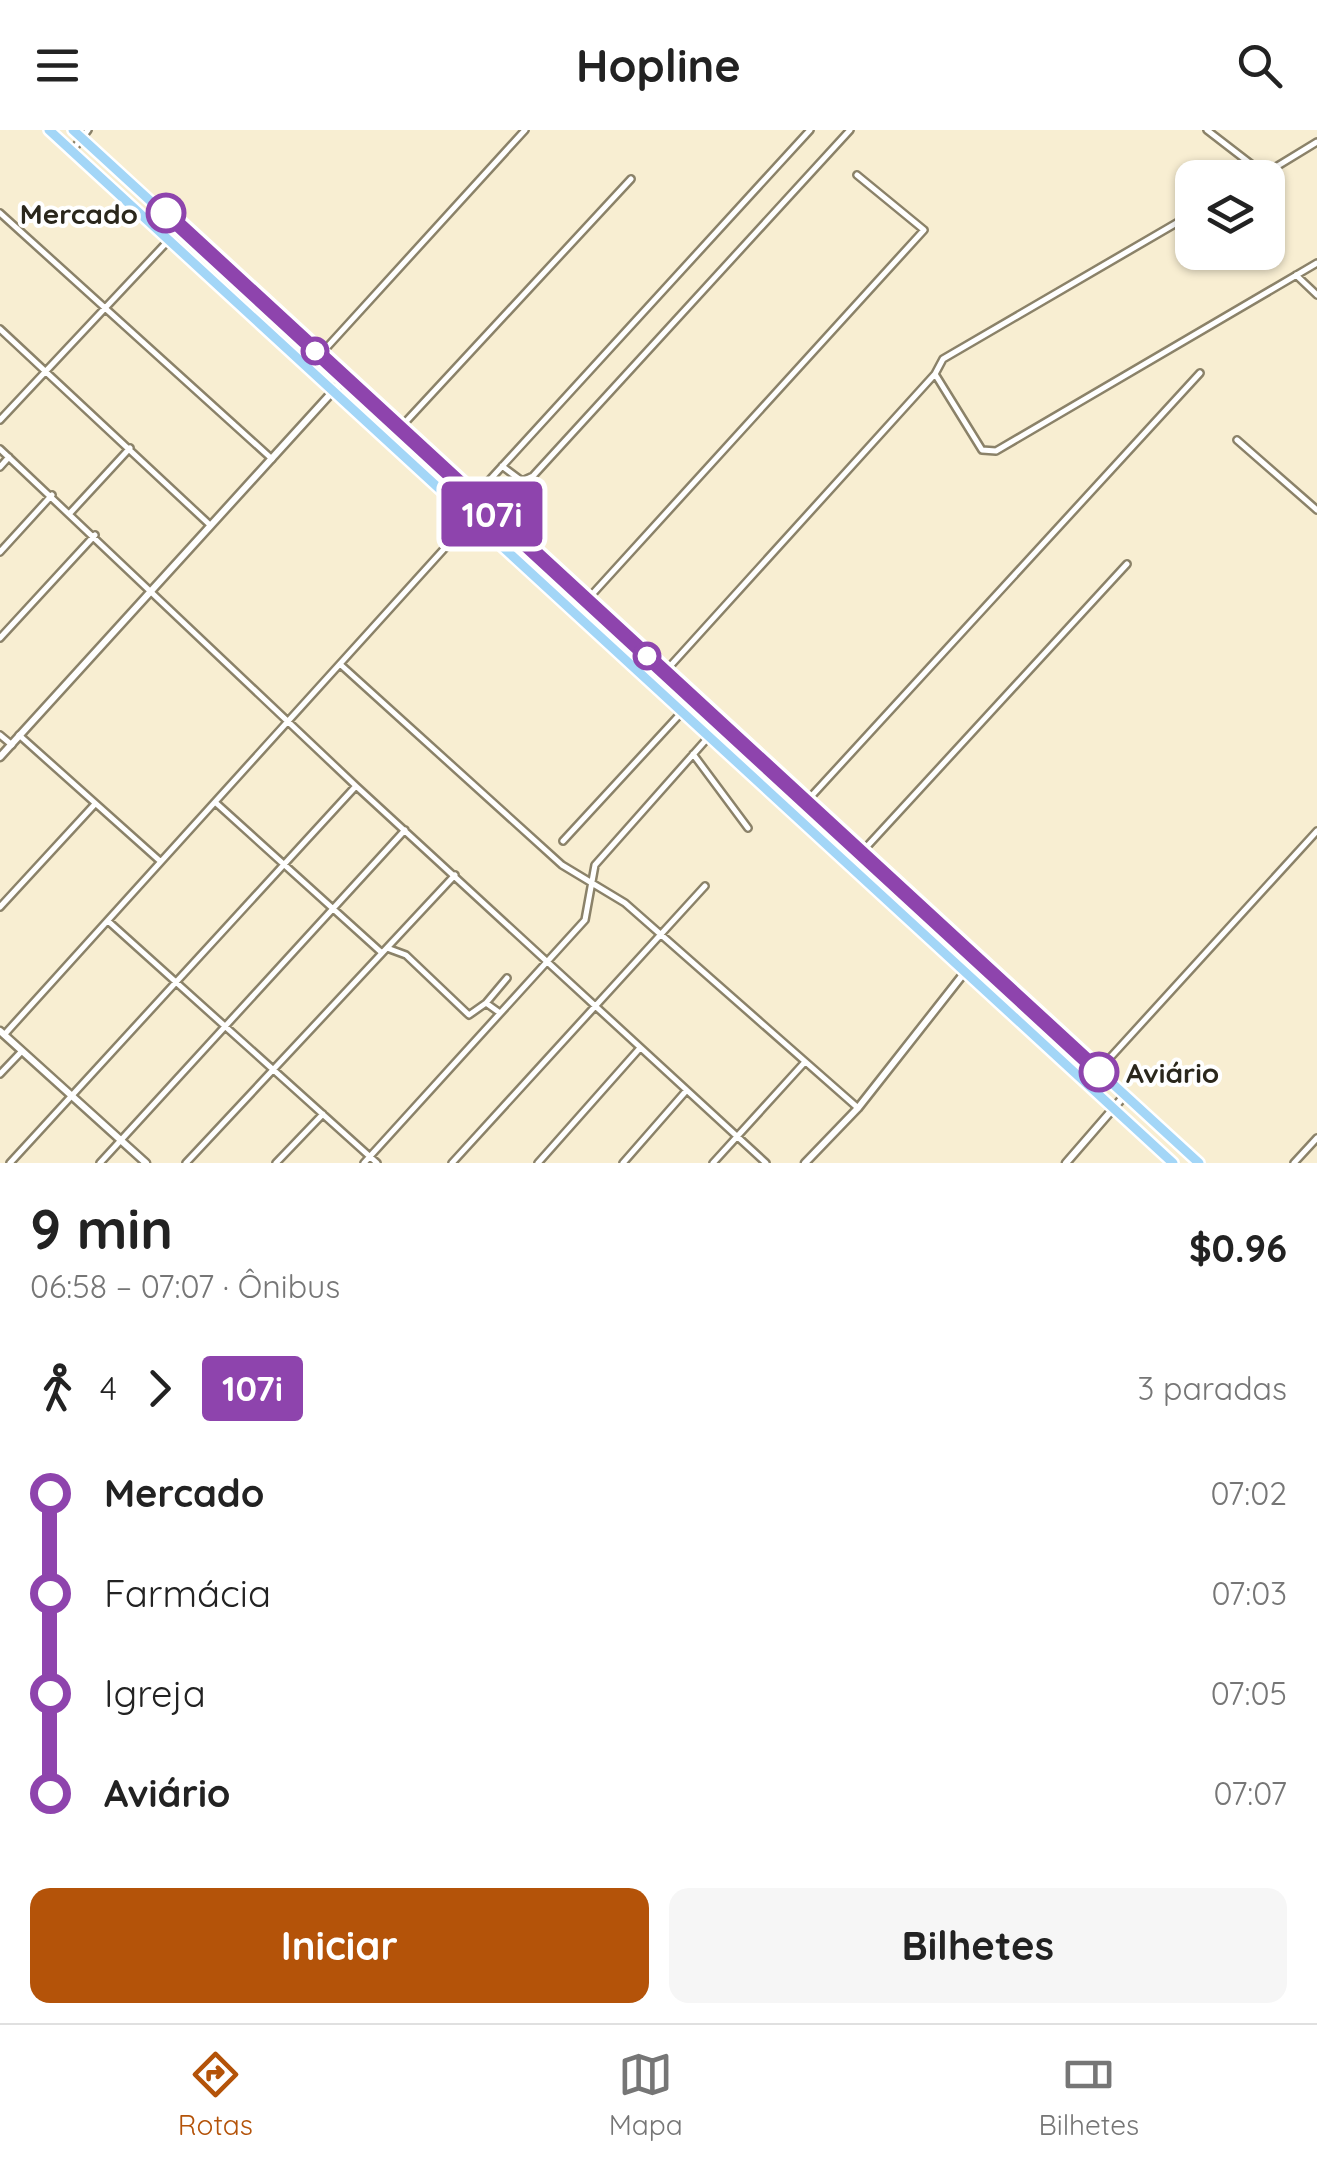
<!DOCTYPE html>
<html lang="pt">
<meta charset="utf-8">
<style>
body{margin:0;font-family:Quicksand,sans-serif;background:#f6f6f6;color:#222;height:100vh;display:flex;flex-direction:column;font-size:38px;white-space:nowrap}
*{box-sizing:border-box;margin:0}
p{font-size:32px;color:#767676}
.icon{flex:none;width:55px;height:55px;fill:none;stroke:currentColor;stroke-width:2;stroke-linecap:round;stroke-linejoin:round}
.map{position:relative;height:1033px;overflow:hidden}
.details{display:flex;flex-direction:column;background:#fff;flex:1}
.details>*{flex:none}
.badge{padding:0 20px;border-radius:8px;font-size:35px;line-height:65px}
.controls{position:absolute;left:1175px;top:30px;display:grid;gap:20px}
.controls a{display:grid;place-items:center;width:110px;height:110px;border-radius:20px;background:#fff;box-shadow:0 2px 8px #0004;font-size:50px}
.map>.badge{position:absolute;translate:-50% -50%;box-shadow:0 0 0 5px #fff}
.legs{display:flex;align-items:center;gap:15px;height:110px;padding:0 30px;font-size:32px}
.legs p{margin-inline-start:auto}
.summary{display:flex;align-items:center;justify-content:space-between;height:170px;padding:0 30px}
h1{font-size:55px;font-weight:700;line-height:75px}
.cta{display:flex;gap:20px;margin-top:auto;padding:20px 30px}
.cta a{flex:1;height:115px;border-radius:20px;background:#b45309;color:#fff;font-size:40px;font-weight:700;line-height:115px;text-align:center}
.cta a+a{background:#f6f6f6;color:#222}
ul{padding:0 30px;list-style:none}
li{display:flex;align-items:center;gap:35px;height:100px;font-size:38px}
li i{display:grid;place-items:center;width:15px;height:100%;margin:0 12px;background:currentColor}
li i::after{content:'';width:25px;height:25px;margin:-12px;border:8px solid;border-radius:50%;background:#fff}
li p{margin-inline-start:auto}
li:first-child i{background:linear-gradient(#0000 50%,currentColor 0)}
li:last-child i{background:linear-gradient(currentColor 50%,#0000 0)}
header{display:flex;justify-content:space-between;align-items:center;height:130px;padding:0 30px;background:#fff;font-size:45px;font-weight:700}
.tab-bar{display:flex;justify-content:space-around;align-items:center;height:140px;border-top:2px solid #e0e0e0;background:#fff;font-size:28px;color:#767676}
.tab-bar a{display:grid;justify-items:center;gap:5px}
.tab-bar .on{color:#b45309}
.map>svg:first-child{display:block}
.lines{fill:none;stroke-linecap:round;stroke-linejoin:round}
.minor-casing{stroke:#8b8269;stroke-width:10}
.tertiary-casing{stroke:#8b8269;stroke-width:11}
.trunk-casing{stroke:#fff;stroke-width:14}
.minor{stroke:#fff;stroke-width:5}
.tertiary{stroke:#fff;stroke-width:6}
.trunk{stroke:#a3d6f7;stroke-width:9}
.line-1-casing{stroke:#fff;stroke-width:22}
.line-1{stroke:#8e44ad;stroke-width:15}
.stop-1-dot{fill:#fff;stroke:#8e44ad;stroke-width:5}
.labels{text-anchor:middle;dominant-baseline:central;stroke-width:8;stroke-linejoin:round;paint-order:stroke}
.stop-label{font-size:28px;font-weight:bold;fill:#2a271c;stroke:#fff;text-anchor:end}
</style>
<header><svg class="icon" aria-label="menu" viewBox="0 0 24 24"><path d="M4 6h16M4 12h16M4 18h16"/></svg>Hopline<svg class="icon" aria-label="search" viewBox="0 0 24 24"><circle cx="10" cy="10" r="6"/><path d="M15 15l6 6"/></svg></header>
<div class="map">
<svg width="1317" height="1033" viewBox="0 0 1317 1033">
<rect width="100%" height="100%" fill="#f8eed2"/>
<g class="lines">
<g class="minor-casing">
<path id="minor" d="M 1207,0 L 1264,44
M 72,21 L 88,0
M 1258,48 L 1317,12
M 0,83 L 272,329
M 1296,145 L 1317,165
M 0,199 L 210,395
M 309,237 L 525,0
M 935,244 L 982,320 L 996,321 L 1317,133
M 0,290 L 168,111
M 400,298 L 631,49
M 1237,310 L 1317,380
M 0,319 L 356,656 L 766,1033
M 502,336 L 522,351 L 533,346 L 850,0
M 0,337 L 9,327
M 464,378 L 810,0
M 71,382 L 130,318
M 0,422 L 52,365
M 587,470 L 924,100 L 857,45
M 0,508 L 95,405
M 341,535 L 562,735 L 625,773 L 858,978
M 653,555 L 935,244 L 943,229 L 1192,84
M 0,605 L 12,615
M 19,605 L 160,731
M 693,624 L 748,698
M 807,671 L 1200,243
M 215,672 L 382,823
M 563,711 L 682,582
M 861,723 L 1127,434
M 0,777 L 95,674
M 108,791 L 377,1033
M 387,818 L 406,825 L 469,885 L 486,873 L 500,883
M 486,873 L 507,848
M 4,905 L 482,377
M 0,944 L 22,921
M 1088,952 L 1317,701
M 10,1033 L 356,656
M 100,1033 L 405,700
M 186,1033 L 455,745
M 276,1033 L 323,984
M 364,1033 L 585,790 L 595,735 L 721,593
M 452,1033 L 705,756
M 538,1033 L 640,918
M 623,1033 L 686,961
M 713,1033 L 804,933
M 1294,1033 L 1317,1008"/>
</g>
<g class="tertiary-casing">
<path id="tertiary" d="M 0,627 L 345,248
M 0,901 L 146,1033
M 805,1033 L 858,978 L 965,842
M 1066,1033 L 1125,965"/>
</g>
<g class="trunk-casing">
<path id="trunk" d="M 49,0 L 1173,1033
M 73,0 L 1199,1033"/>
</g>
<use href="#minor" class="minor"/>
<use href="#tertiary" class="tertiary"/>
<use href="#trunk" class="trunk"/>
</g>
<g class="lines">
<g class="line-1-casing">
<path id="line-1" d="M 166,83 L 1099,942"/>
</g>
<use href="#line-1" class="line-1"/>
</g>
<g class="stop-1-dot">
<circle cx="166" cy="83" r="18"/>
<circle cx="315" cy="221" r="12"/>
<circle cx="647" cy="526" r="12"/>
<circle cx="1099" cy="942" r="18"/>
</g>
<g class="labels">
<g class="stop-label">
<text x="138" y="83">Mercado</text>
<text x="1126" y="942" text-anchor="start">Aviário</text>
</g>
</g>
</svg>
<div class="controls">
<a><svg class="icon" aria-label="layers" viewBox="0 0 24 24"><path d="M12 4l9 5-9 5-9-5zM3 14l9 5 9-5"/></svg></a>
</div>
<b class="badge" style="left:492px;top:384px;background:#8e44ad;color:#fff">107i</b>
</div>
<section class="details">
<div class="summary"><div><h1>9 min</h1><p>06:58 – 07:07 · Ônibus</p></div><b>$0.96</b></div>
<div class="legs"><svg class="icon" aria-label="walk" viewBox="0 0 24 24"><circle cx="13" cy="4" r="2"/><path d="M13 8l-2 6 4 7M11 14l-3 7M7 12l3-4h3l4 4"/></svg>4<svg class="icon" aria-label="forward" viewBox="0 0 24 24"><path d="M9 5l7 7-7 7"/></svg><b class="badge" style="background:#8e44ad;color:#fff">107i</b><p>3 paradas</p></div>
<ul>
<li><i style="color:#8e44ad"></i><b>Mercado</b><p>07:02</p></li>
<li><i style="color:#8e44ad"></i><span>Farmácia</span><p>07:03</p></li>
<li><i style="color:#8e44ad"></i><span>Igreja</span><p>07:05</p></li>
<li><i style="color:#8e44ad"></i><b>Aviário</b><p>07:07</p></li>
</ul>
<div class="cta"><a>Iniciar</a><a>Bilhetes</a></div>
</section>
<nav class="tab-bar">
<a class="on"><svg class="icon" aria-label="directions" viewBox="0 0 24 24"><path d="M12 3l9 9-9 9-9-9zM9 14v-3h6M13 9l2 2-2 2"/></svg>Rotas</a>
<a><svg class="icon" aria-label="map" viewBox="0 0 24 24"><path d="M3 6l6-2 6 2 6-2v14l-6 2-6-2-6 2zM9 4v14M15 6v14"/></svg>Mapa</a>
<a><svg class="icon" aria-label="tickets" viewBox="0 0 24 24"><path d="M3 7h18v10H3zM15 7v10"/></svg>Bilhetes</a>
</nav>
